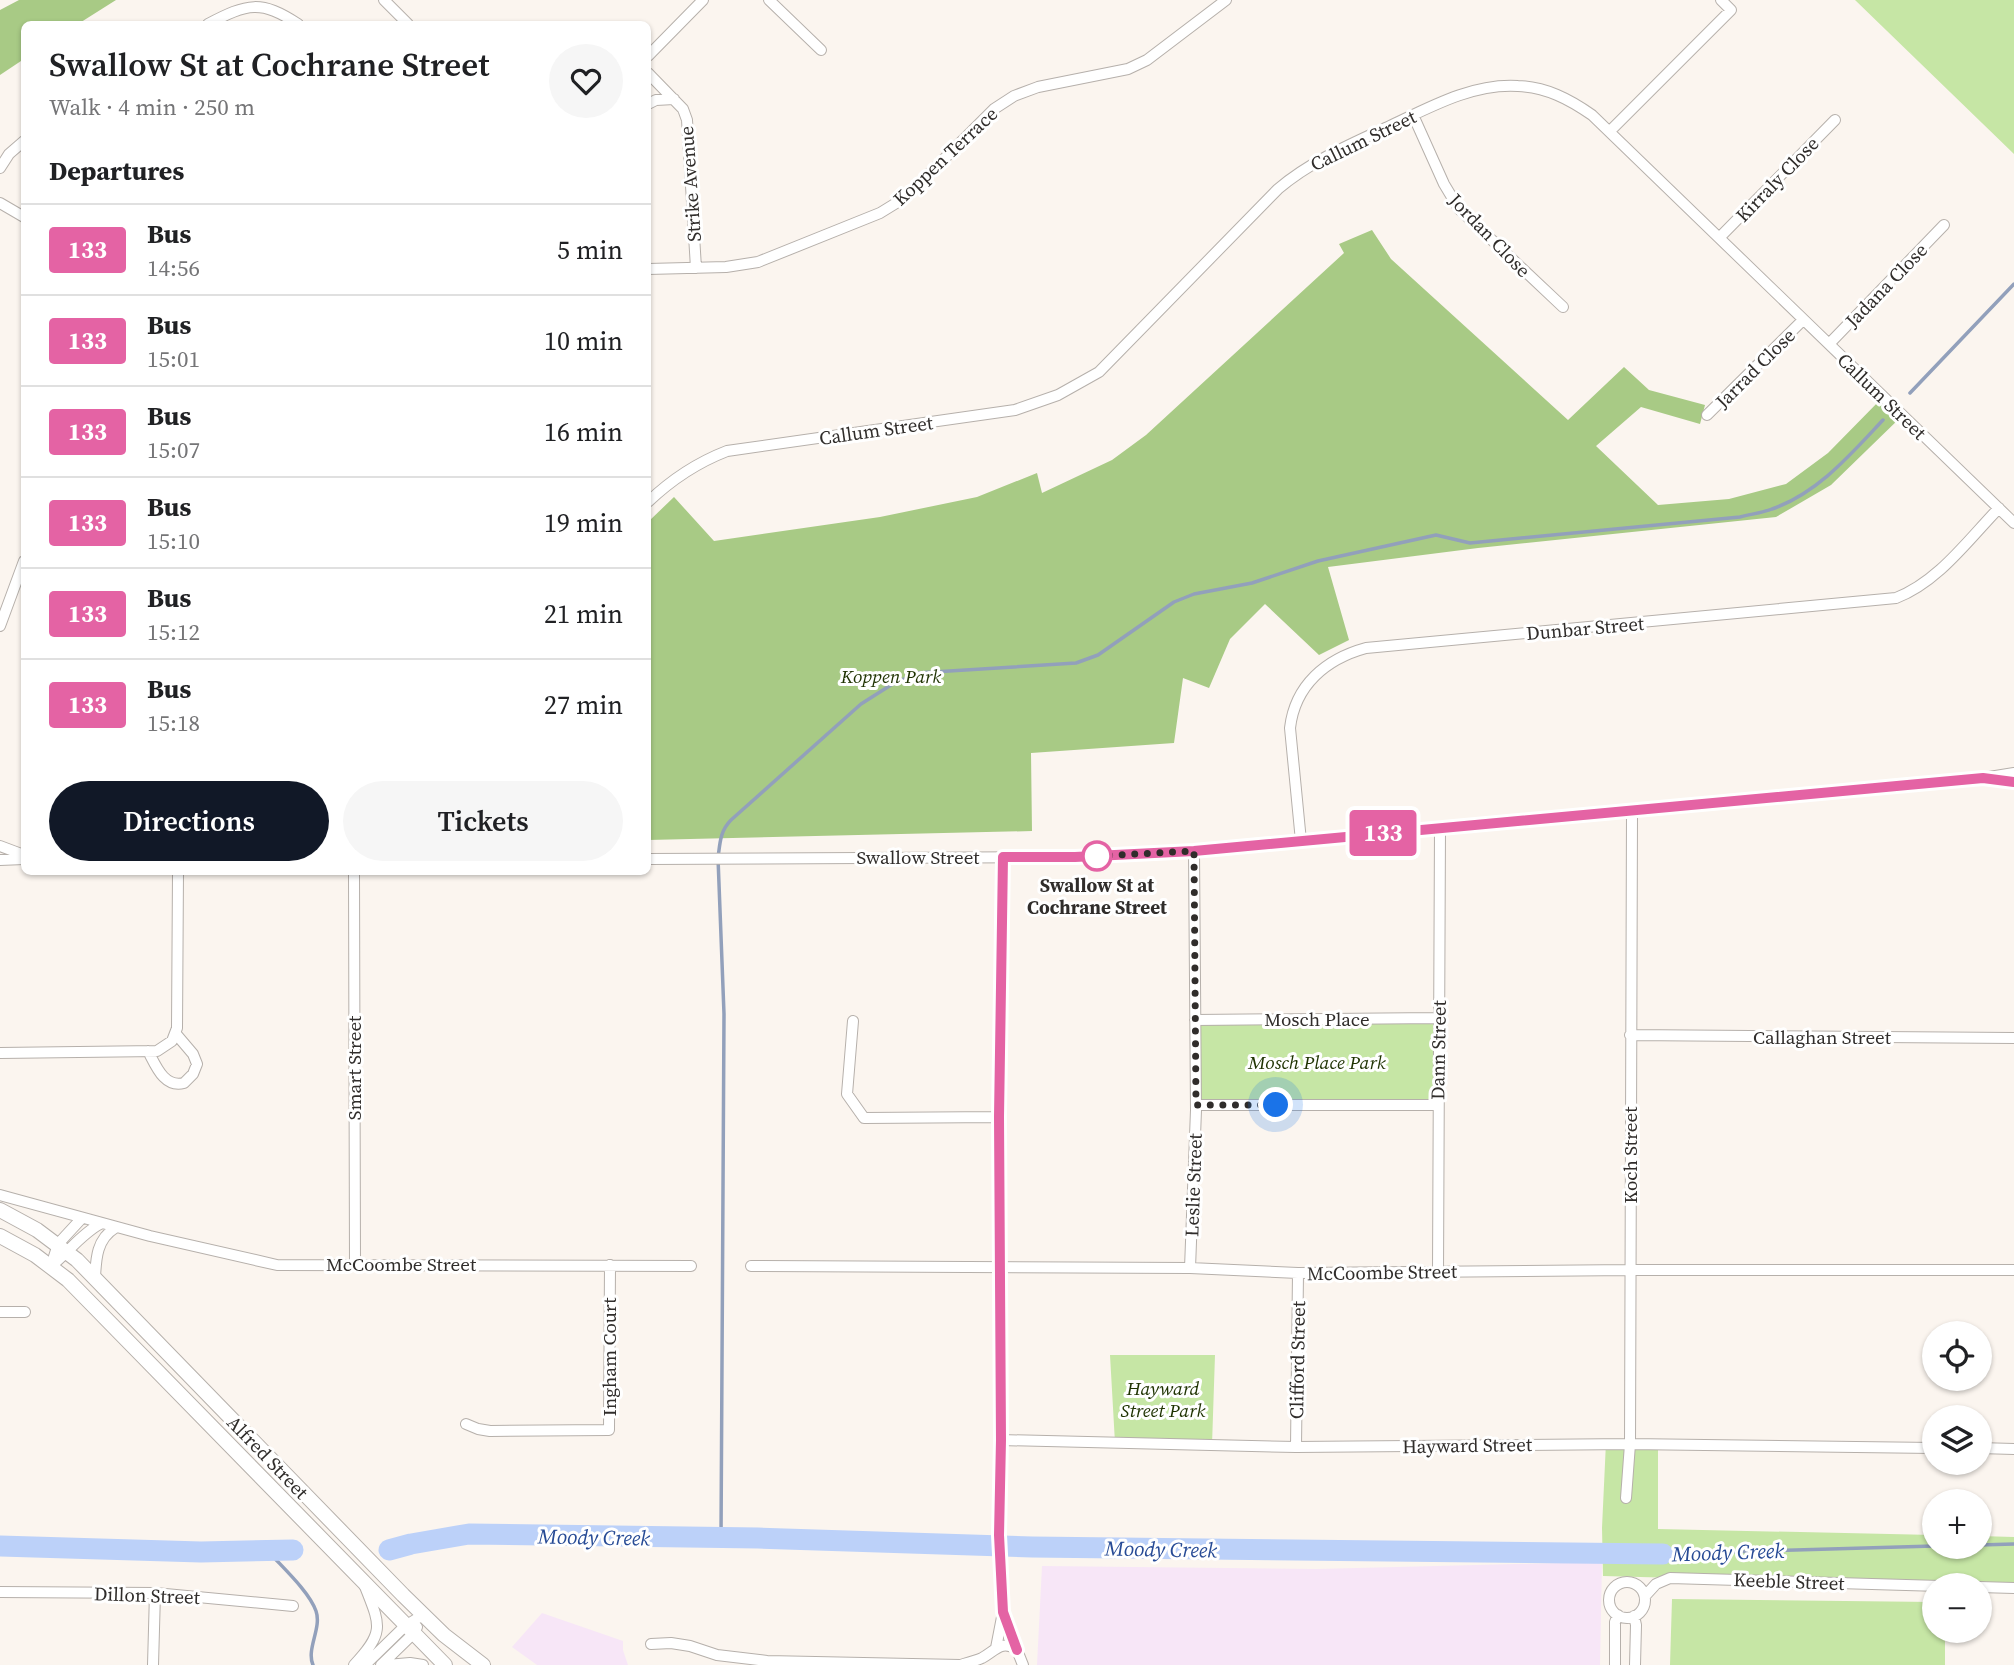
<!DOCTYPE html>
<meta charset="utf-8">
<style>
body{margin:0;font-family:"Source Serif 4",serif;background:#f6f6f6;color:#202124;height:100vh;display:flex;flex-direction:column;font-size:26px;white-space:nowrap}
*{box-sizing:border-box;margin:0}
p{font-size:23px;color:#757577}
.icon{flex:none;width:38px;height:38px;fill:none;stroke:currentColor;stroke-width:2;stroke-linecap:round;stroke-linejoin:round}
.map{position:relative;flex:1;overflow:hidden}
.details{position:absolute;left:21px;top:21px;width:630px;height:854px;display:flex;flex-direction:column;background:#fff;border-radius:10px;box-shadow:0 2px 5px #0004}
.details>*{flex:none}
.badge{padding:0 14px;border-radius:5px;font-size:24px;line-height:46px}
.fabs{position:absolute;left:1922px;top:1321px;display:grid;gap:14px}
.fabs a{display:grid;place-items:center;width:70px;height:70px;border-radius:50%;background:#fff;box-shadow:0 2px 5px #0004;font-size:35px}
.you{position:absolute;width:35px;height:35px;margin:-18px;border:5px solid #fff;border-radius:50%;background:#1a73e8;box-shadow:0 0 0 10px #1a73e833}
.map>.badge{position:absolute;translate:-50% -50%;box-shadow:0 0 0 4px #fff}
h2{padding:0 28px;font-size:26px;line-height:63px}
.round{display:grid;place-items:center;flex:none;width:74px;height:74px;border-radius:37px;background:#f6f6f6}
.headline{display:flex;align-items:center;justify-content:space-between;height:119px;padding:0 28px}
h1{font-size:33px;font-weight:600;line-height:52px}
.primary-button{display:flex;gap:14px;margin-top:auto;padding:14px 28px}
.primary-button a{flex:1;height:80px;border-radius:42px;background:#111827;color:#fff;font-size:28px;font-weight:600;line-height:80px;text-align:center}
.primary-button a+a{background:#f6f6f6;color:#202124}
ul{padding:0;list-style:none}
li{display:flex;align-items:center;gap:21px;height:91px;padding:0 28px;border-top:2px solid #e0e0e0}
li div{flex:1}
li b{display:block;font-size:26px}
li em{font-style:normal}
li .badge{min-width:77px;font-weight:700;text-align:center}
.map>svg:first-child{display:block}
.commercial{fill:#f7e6f7}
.green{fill:#c6e6a5}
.forest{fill:#a8ca85}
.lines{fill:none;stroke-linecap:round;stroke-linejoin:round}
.stream{stroke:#92a0bb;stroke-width:3.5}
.river{stroke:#bcd1f9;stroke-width:21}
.minor-casing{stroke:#b6b0ab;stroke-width:12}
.major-casing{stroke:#b6b0ab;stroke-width:16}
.minor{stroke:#fff;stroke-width:10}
.major{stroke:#fff;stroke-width:14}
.line-casing{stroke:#fff;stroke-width:16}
.line{stroke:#e463a4;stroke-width:10}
.walk{stroke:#302d2b;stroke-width:7;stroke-dasharray:0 12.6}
.stop-dot{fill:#fff;stroke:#e463a4;stroke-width:3.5}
.labels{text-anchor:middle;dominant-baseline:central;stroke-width:6;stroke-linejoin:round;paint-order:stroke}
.street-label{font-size:19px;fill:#302d2b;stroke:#fff}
.park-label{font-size:19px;font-style:italic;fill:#1e3200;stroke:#fff}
.stop-label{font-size:19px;font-weight:bold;fill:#302d2b;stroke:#fff}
.water-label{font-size:21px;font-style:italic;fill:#264a95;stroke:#fff}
</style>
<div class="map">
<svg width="2014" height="1665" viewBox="0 0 2014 1665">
<rect width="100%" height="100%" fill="#fbf5ef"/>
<path class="commercial" d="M 1602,1562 L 1600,1665 L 1037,1665 L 1042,1566 L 1317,1569 Z
M 542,1613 L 623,1641 L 623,1650 L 628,1665 L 537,1665 L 512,1647 Z"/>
<path class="green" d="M 1855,0 L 2014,0 L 2014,154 Z
M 1438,1018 L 1437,1105 L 1196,1105 L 1195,1020 Z
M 1110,1355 L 1215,1355 L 1212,1445 L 1115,1443 Z
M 1606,1442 L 1658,1444 L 1658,1529 L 1934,1535 L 1934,1547 L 1979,1547 L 1979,1536 L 2014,1537 L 2014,1587 L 1603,1576 L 1602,1528 Z
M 1672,1599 L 1934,1602 L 1934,1631 L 1945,1631 L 1945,1665 L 1670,1665 Z"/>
<path class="forest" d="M 19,0 L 116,0 L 78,24 L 24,24 L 24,59 L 0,75 L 0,10 Z
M 1372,230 L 1391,259 L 1568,420 L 1624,367 L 1649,390 L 1705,405 L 1700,424 L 1641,407 L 1596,446 L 1658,505 L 1729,499 L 1786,484 L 1828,453 L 1883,397 L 1903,415 L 1831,485 L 1776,517 L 1478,548 L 1328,567 L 1349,640 L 1319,655 L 1265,604 L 1230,639 L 1209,688 L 1183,678 L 1174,743 L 1031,753 L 1032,831 L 648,840 L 648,522 L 674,497 L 714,541 L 880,517 L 977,497 L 1037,473 L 1042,493 L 1112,460 L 1146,435 L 1344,253 L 1339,244 Z"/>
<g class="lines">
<path class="stream" d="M 1910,393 L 2014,284
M 721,1538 L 724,1014 L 718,858 C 720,843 720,831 731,820 L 861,704 L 891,685 L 917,673 L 1076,663 L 1098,655 L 1174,602 L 1194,594 L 1252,583 L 1318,561 L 1436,535 L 1470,543 L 1740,517 C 1751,514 1762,513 1772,509 C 1818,493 1851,454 1883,420
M 1979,1545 L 2014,1544
M 267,1550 C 281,1566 309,1591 316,1611 C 322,1628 306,1649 313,1665
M 1663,1554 L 1934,1546"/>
<path class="river" d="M 0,1546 L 201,1552 L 293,1550
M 389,1550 L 411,1544 L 469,1534 L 758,1538 L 1032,1547 L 1663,1554"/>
<g class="minor-casing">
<path id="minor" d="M 384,0 L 408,24
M 769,0 L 821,50
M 208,24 C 248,3 261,0 298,24
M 648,56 L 703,0
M 648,73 L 683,109 L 687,120 L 696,268
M 648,104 L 656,100 L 674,99
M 1413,115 L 1444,184 L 1459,209 L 1563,307
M 1610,131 L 1731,10 L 1721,0
M 0,168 L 9,154 L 24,141
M 0,203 L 24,217
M 1720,237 L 1835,120
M 648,269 L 726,267 L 758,262 L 880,213 L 906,197 L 994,109 L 1014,96 L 1038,87 L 1128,69 L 1147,60 L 1226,0
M 1829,344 L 1944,225
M 1707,415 L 1803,320
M 648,502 C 672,479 696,463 727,451 L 1015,410 L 1058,395 L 1099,372 L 1278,189 C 1311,161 1351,144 1390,126 C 1430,107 1473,83 1518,86 C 1546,87 1569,99 1592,115 L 2014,523
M 0,626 L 24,561
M 1993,779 L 2014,782
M 1301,841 L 1290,728 C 1295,685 1326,659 1366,648 L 1896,598 C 1938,582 1968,540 1999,508
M 0,846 L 24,855
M 648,859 L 1075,857 L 1194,851 L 1983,778 L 2014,773
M 0,860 L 24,859
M 354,872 L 355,1264
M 1195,1020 L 1438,1018
M 853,1021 L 847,1094 L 864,1118 L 999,1117
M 1630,1035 L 2014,1038
M 148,1051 C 156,1066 164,1088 184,1083 L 193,1074 L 197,1064 L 193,1054 L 176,1034
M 0,1053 L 157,1051 L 172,1041 L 177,1028 L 178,872
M 1196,1105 L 1437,1105
M 0,1195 L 150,1236 L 277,1265 L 691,1266
M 51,1266 C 68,1253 81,1234 100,1224
M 51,1266 L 58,1244 L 82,1218
M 751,1266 L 1190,1268 L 1298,1273 L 1631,1270 L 2014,1270
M 1190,1268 L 1196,1110 L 1194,851
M 1438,1272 L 1440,828
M 95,1277 C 96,1258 97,1239 115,1228
M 0,1312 L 25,1312
M 466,1424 L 478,1429 L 490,1431 L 609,1430 L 610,1265
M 1001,1440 L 1296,1447 L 1630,1444 L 1934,1448
M 1296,1447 L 1298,1273
M 1979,1448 L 2014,1449
M 1626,1498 L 1630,1444 L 1632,812
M1609 1600a18 18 0 1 1 36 0a18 18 0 1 1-36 0Z
M 1979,1587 L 2014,1588
M 0,1592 L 155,1593 L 293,1606
M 1645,1596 L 1656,1584 L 1670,1578 L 1940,1586
M 1003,1612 L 1017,1650
M 1634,1616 L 1636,1625 L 1635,1665
M 651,1644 L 671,1643 L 690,1646 L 717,1655 L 767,1661 L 960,1665
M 996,1648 L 1003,1612 L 999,1535 L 1001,1440 L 999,1117 L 1003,857
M 153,1665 L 155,1593
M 354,1665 C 386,1631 380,1625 364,1584
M 365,1665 L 405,1626 L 423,1615
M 381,1665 L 413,1634 L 417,1627
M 387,1665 L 410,1663 L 423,1665
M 960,1665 C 967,1663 975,1661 982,1658 C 995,1651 1002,1639 1017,1650 L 1023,1665
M 1615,1665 L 1615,1622 L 1618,1615"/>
</g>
<g class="major-casing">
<path id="major" d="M 0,1210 L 37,1230 L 77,1260 L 403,1595 L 444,1635 L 483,1665
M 0,1236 L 35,1255 L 68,1280 L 445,1665"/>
</g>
<use href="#minor" class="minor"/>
<use href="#major" class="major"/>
</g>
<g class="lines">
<g class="line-casing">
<path id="line" d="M 1017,1650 L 1003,1612 L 999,1535 L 1001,1440 L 999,1117 L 1003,857 L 1075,857 L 1194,851 L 1983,778 L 2014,782"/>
</g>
<use href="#line" class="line"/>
<path class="walk" d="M 1097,856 L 1194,851 L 1196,1105 L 1276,1105"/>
</g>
<circle class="stop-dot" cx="1097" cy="856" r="14"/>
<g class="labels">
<g class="street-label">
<text transform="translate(1363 140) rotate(-26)">Callum Street</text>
<text transform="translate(945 156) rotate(-43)">Koppen Terrace</text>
<text transform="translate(1777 179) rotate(-46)">Kirraly Close</text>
<text transform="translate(690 184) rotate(-94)">Strike Avenue</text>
<text transform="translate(1490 235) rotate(46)">Jordan Close</text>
<text transform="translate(1886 285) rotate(-46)">Jadana Close</text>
<text transform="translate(1755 368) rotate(-45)">Jarrad Close</text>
<text transform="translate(1882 396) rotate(44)">Callum Street</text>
<text transform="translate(876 430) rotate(-8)">Callum Street</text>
<text transform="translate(1585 628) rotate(-5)">Dunbar Street</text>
<text x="918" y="857">Swallow Street</text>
<text x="1317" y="1019">Mosch Place</text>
<text x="1822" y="1037">Callaghan Street</text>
<text transform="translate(1438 1050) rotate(-89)">Dann Street</text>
<text transform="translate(354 1068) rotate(-90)">Smart Street</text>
<text transform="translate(1630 1155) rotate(-90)">Koch Street</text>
<text transform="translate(1193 1185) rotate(-88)">Leslie Street</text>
<text x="401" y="1264">McCoombe Street</text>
<text transform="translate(1382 1272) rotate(-1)">McCoombe Street</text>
<text transform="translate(609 1357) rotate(-90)">Ingham Court</text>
<text transform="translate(1297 1360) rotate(-89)">Clifford Street</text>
<text transform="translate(1467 1445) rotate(-1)">Hayward Street</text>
<text transform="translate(268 1457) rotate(46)">Alfred Street</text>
<text transform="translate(1789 1581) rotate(2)">Keeble Street</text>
<text transform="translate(147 1595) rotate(2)">Dillon Street</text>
</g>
<g class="park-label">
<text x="891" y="676">Koppen Park</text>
<text x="1317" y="1062">Mosch Place Park</text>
<text x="1163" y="1388">Hayward<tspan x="1163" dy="22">Street Park</tspan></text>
</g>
<g class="stop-label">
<text x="1097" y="885">Swallow St at<tspan x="1097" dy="22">Cochrane Street</tspan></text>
</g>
<g class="water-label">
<text transform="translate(594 1537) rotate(1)">Moody Creek</text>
<text transform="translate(1161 1549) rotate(1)">Moody Creek</text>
<text transform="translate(1728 1552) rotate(-2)">Moody Creek</text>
</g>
</g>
</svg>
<div class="fabs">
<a><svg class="icon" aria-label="locate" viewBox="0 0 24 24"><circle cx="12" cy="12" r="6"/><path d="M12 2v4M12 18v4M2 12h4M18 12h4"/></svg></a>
<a><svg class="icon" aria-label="layers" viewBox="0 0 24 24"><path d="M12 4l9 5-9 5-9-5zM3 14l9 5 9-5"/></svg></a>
<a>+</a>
<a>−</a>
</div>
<div class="you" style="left:1276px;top:1105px"></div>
<b class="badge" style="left:1383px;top:833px;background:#e463a4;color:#fff">133</b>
<section class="details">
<div class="headline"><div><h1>Swallow St at Cochrane Street</h1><p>Walk · 4 min · 250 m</p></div><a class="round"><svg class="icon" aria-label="heart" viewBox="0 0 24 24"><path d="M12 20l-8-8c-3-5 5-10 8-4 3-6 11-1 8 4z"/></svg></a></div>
<h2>Departures</h2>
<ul>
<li><span class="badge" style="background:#e463a4;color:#fff">133</span><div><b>Bus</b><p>14:56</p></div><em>5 min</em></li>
<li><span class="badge" style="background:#e463a4;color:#fff">133</span><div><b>Bus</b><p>15:01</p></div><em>10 min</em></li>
<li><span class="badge" style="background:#e463a4;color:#fff">133</span><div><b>Bus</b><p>15:07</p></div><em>16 min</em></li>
<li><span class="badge" style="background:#e463a4;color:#fff">133</span><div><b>Bus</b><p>15:10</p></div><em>19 min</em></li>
<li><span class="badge" style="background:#e463a4;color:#fff">133</span><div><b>Bus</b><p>15:12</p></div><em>21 min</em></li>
<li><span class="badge" style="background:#e463a4;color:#fff">133</span><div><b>Bus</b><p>15:18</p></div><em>27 min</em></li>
</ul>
<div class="primary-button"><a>Directions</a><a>Tickets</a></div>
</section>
</div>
